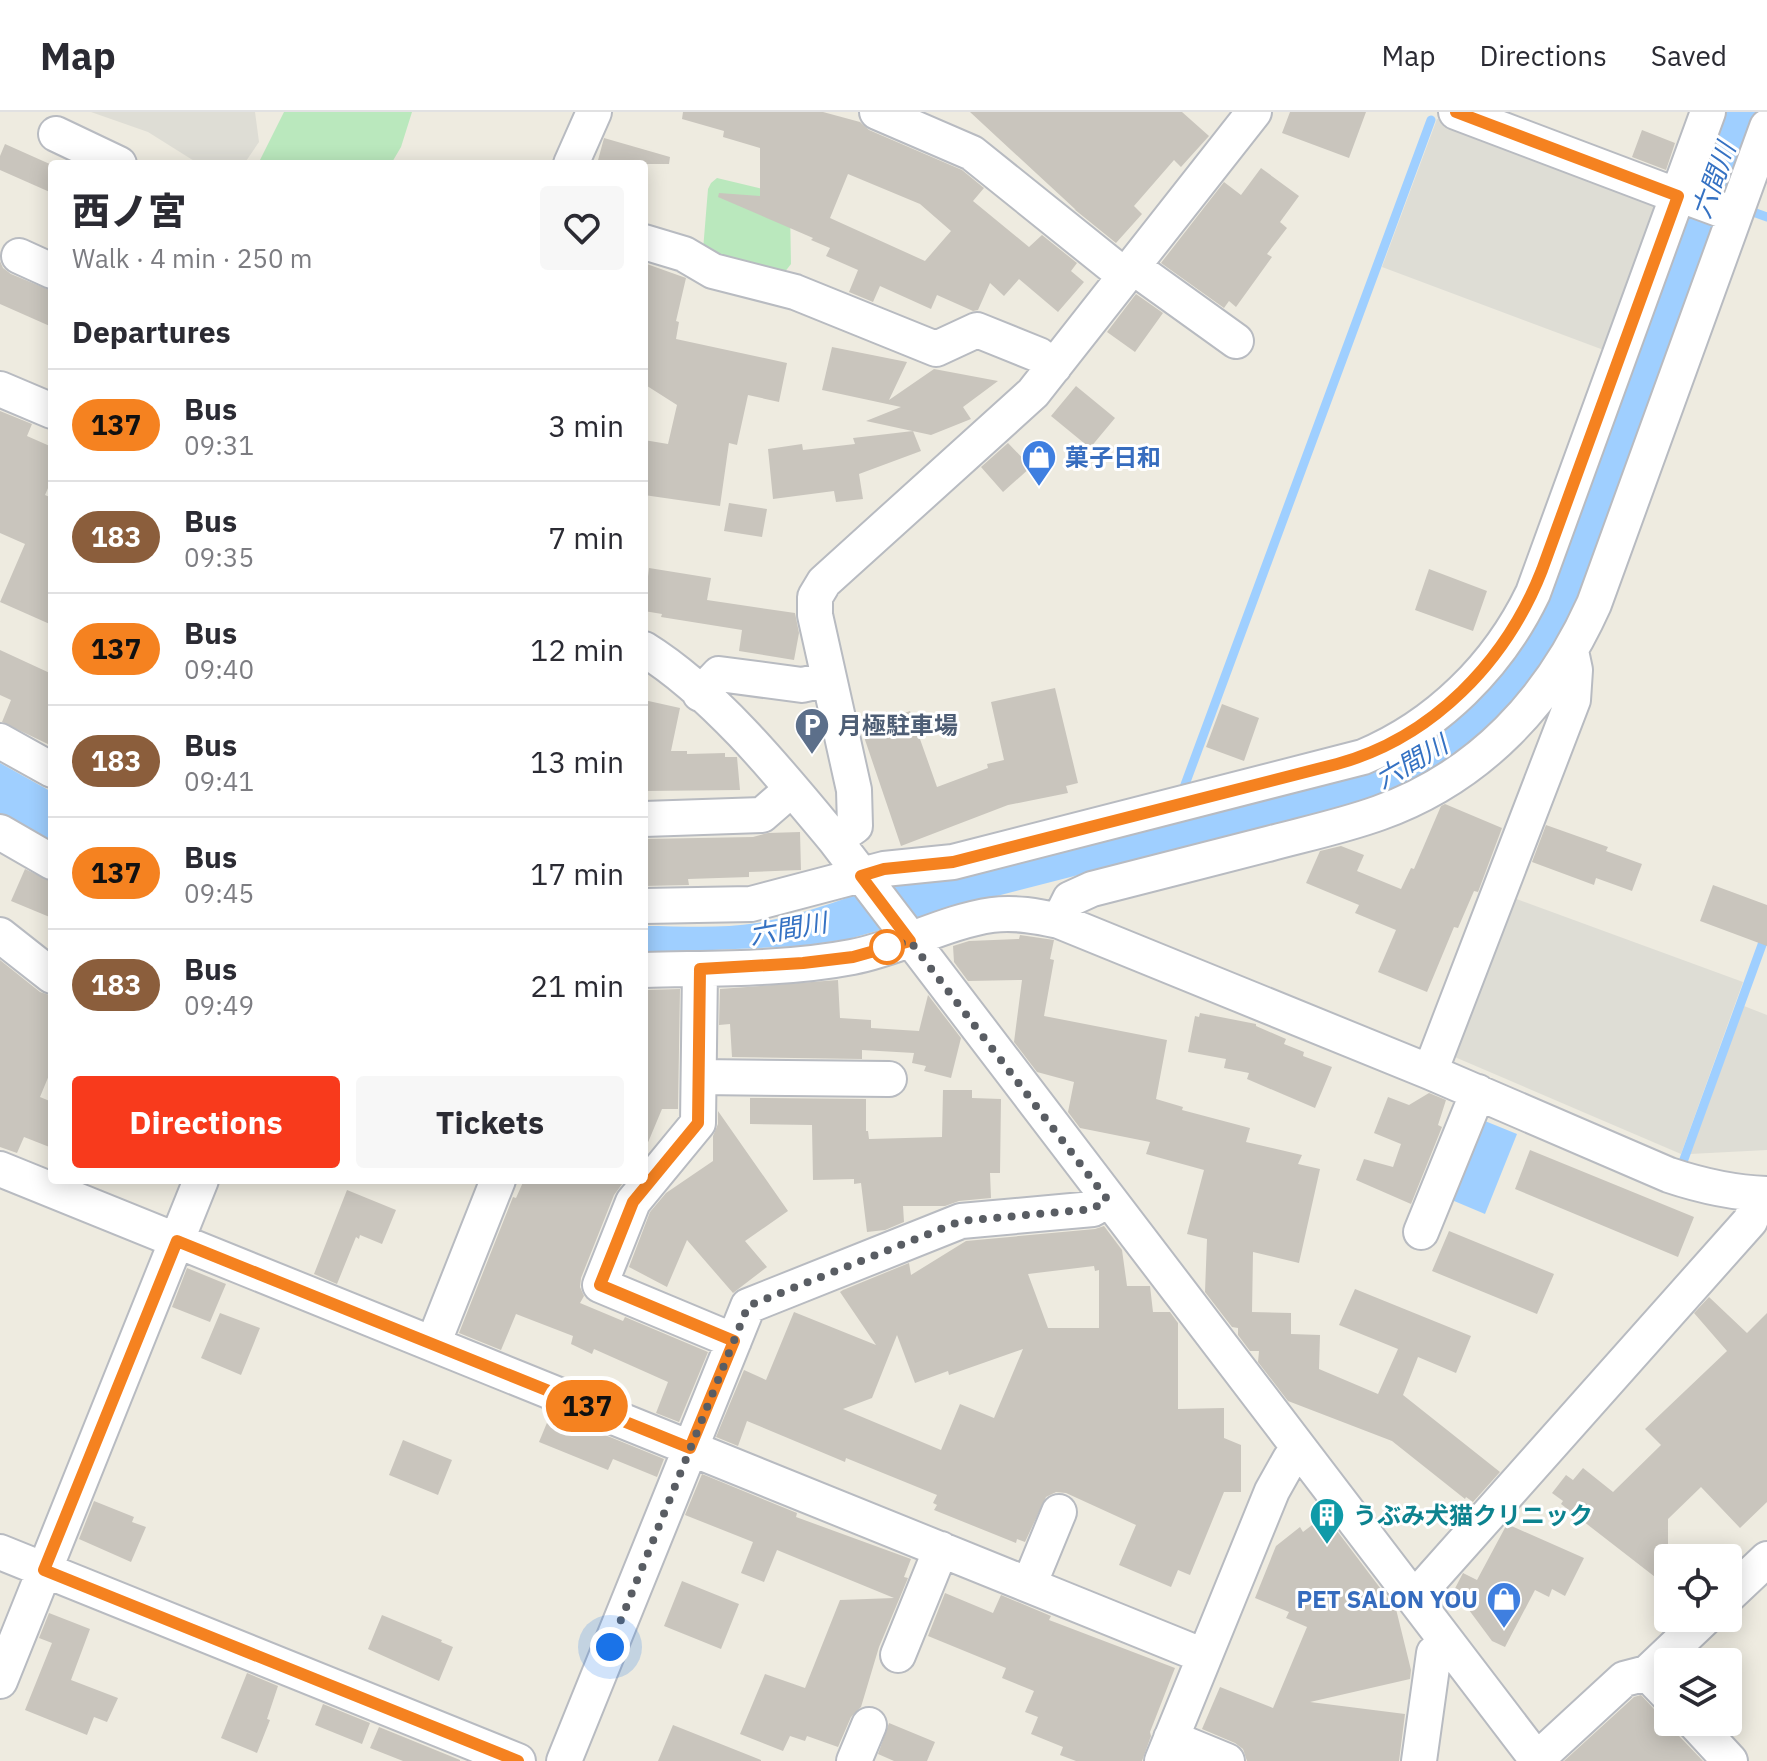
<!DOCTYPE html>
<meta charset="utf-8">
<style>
body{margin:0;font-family:"IBM Plex Sans","Noto Sans JP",sans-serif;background:#f7f7f7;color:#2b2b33;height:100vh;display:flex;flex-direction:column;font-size:30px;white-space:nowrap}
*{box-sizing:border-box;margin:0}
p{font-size:26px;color:#7c7c81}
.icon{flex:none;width:44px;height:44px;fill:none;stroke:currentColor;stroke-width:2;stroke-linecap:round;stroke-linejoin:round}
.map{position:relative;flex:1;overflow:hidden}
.side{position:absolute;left:48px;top:48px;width:600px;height:1024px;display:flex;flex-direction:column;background:#fff;border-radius:8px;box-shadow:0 4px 20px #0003}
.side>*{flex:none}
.badge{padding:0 16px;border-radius:26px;font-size:28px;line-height:52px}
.controls{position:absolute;left:1654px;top:1432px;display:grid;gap:16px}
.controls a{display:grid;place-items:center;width:88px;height:88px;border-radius:8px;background:#fff;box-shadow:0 4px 20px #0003;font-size:40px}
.you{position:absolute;width:40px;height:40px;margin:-20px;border:6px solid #fff;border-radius:50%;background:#1a73e8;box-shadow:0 0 0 12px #1a73e833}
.map>.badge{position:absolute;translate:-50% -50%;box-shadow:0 0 0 4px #fff}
h2{padding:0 24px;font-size:30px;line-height:72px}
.round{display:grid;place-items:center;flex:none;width:84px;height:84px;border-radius:8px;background:#f7f7f7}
.overview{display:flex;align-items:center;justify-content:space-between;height:136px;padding:0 24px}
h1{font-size:38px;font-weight:800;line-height:60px}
.cta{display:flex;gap:16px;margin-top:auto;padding:16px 24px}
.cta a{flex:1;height:92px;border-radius:8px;background:#f83a1c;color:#fff;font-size:32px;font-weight:800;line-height:92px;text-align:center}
.cta a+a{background:#f7f7f7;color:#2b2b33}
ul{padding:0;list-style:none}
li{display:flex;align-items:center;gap:24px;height:112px;padding:0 24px;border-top:2px solid #e1e1e2}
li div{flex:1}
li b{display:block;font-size:30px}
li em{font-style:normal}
li .badge{min-width:88px;font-weight:700;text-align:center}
header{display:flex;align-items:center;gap:48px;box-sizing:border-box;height:112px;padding:0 40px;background:#fff;border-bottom:2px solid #e1e1e2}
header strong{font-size:38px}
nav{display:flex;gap:44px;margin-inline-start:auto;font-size:28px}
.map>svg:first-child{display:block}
.industrial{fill:#deddd5}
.green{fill:#bae8bd}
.water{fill:#9fcfff}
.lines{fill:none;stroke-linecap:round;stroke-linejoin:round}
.stream{stroke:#9fcfff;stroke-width:9}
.building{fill:#c9c5bd;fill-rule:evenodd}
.minor-casing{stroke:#b8bbc1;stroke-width:38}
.minor{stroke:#fff;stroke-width:34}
.line-casing{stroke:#fff;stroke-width:18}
.line{stroke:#f58220;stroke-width:12}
.walk{stroke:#595d63;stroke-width:8;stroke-dasharray:0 14.4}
.stop-dot{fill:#fff;stroke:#f58220;stroke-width:4}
.labels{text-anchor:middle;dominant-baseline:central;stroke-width:6;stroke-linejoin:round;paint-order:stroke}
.shop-label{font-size:24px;font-weight:bold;fill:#366cbe;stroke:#fff;text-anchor:start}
.service-label{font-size:24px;font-weight:bold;fill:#4e5e75;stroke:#fff;text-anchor:start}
.culture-label{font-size:24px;font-weight:bold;fill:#0d838f;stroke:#fff;text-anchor:start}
.water-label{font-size:26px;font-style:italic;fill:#3572c3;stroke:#fff}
</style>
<header>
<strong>Map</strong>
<nav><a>Map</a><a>Directions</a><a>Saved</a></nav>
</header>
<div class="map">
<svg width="1767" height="1649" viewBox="0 0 1767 1649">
<rect width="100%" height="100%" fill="#eeebe0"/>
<path class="industrial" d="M 91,0 L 255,0 L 259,30 L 244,52 L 199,52 L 148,20 Z
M 1437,7 L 1657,90 L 1609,240 L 1382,155 Z
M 1511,785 L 1743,870 L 1681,1042 L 1450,943 Z
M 1744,894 L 1767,903 L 1767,1038 L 1690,1042 Z"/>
<path class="green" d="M 284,0 L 412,0 L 401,35 L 391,52 L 258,52 Z
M 717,66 L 776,80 L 790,97 L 791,152 L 784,161 L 778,162 L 703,138 L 708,77 L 711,71 Z"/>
<path class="water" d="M 1722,0 L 1756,0 L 1580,486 L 1546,552 L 1499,609 L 1440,654 L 1374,687 L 985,787 L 849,827 L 801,834 L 644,841 L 644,814 C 681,814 721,817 757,811 C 807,802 854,784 900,765 L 1340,664 L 1504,551 Z
M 0,651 L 52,680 L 52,730 L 0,701 Z
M 1480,1007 L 1517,1022 L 1485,1102 L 1447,1086 Z"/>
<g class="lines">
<path class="stream" d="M 1753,100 L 1767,105
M 1183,678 L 1431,8
M 1683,1050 L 1767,819"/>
</g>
<path class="building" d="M 683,0 L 823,0 L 860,10 L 869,18 L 962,58 L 984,76 L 973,89 L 1029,135 L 1042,123 L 1077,151 L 1071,159 L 1084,170 L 1058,200 L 1019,167 L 1004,184 L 990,171 L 978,198 L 973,199 L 937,183 L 931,197 L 880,174 L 873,190 L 849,180 L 858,158 L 826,144 L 830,136 L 811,128 L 813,126 L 718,85 L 719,81 L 760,84 L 760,36 L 723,25 L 724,19 L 682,7 ZM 848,62 L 920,92 L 951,119 L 925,149 L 830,106 Z
M 970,0 L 1182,0 L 1209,24 L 1181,55 L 1174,48 L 1134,94 L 1142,102 L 1116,131 L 1074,97 L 1076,98 Z
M 1290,0 L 1366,0 L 1349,46 L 1282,21 Z
M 1642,18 L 1675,31 L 1666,58 L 1632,45 Z
M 604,26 L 670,45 L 669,52 L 597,52 Z
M 5,32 L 52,53 L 52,81 L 0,58 L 0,44 Z
M 1261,56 L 1299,84 L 1280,110 L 1287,116 L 1267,142 L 1272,145 L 1236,195 L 1229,189 L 1224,196 L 1161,151 L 1224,70 L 1241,83 Z
M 0,149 L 3,156 L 11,162 L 52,179 L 52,215 L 0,192 Z
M 644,151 L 686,166 L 676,209 L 679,210 L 676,227 L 787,251 L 779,290 L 748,283 L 737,333 L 729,331 L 720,394 L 644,383 L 644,328 L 668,332 L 677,293 L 644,272 Z
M 1136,182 L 1163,201 L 1135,240 L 1107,220 Z
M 832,235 L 907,250 L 889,288 L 934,257 L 998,269 L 963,295 L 971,307 L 931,323 L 866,309 L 901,295 L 822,278 Z
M 1076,274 L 1115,306 L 1090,336 L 1051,304 Z
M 0,299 L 32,312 L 27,324 L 52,335 L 52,367 L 45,383 L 52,386 L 52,513 L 0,490 L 25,432 L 0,421 Z
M 913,319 L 921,339 L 859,362 L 863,387 L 836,390 L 834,379 L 773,387 L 768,337 L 802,332 L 803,338 L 855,332 L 853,326 Z
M 1008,331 L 1031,355 L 1003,380 L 981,355 Z
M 729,391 L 767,397 L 762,425 L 724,419 Z
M 649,456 L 711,466 L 707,488 L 795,501 L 799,521 L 794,548 L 739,539 L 742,518 L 661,505 L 662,502 L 644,499 Z
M 1429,457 L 1487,479 L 1473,519 L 1415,498 Z
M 0,538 L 52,562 L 52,634 L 2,610 L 11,588 L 0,583 Z
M 1055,576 L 1078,671 L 1066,674 L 1068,681 L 1008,693 L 901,734 L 861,616 L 910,599 L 937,675 L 988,656 L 987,652 L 1004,648 L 991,590 Z
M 644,588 L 680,596 L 671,639 L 687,639 L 687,642 L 725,641 L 725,645 L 737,645 L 740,678 L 644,679 Z
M 1222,592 L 1259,606 L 1244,649 L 1206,635 Z
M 1445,692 L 1502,716 L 1478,780 L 1474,779 L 1458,816 L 1454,815 L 1427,880 L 1378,860 L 1396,818 L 1355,801 L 1359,793 L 1306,771 L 1320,739 L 1341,734 L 1364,743 L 1357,759 L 1401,777 L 1411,756 L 1414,757 L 1441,694 Z
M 1546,713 L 1608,735 L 1606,739 L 1642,752 L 1632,779 L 1596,766 L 1594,773 L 1532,750 Z
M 800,720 L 801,758 L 749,760 L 749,765 L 688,767 L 689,773 L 644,774 L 644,727 L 753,725 L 768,721 Z
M 25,757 L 52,770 L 52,806 L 11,789 Z
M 1713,773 L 1767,793 L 1767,834 L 1700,809 Z
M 1020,823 L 1054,828 L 1050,847 L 1054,848 L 1044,904 L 1167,928 L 1156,987 L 1183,995 L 1182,998 L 1250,1016 L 1246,1030 L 1302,1043 L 1298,1052 L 1320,1057 L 1299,1151 L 1253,1140 L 1252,1200 L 1291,1201 L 1291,1222 L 1320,1223 L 1319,1257 L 1378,1282 L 1398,1237 L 1339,1213 L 1355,1177 L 1471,1224 L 1456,1261 L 1418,1245 L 1403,1283 L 1500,1360 L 1473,1390 L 1466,1385 L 1465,1387 L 1392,1329 L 1288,1289 L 1258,1250 L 1259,1239 L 1250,1239 L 1238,1223 L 1238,1216 L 1232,1215 L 1205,1180 L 1207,1127 L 1187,1122 L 1204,1058 L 1146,1042 L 1150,1030 L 1080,1016 L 1068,1000 L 1074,970 L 1037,960 L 1014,930 L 1022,868 L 968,869 L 954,850 L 953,834 L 969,829 L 1019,827 Z
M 0,848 L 40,880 L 52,884 L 52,956 L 40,985 L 52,990 L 52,1036 L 24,1025 L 17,1041 L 0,1035 Z
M 838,868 L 840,906 L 871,908 L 871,916 L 919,919 L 928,883 L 961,926 L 951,966 L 924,959 L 926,954 L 912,951 L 914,941 L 862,938 L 862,947 L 732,945 L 730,912 L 719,913 L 720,877 Z
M 680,877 L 678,997 L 662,997 L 644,1040 L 645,878 Z
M 1200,901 L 1256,912 L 1256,914 L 1286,927 L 1284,932 L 1304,940 L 1303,944 L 1332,955 L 1315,996 L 1247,967 L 1249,961 L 1224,956 L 1226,947 L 1188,940 L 1195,904 L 1199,905 Z
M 943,978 L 972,978 L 972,986 L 1001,987 L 1000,1061 L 990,1061 L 991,1086 L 959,1089 L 945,1094 L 903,1094 L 904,1110 L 885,1118 L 867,1120 L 861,1071 L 854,1072 L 854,1067 L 813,1068 L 812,1013 L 750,1012 L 750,986 L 866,987 L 866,1019 L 868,1019 L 869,1027 L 942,1025 Z
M 1429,981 L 1446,988 L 1438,1013 L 1442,1015 L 1411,1092 L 1356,1068 L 1364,1047 L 1393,1055 L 1401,1032 L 1374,1021 L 1388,985 L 1409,993 Z
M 718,999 L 788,1099 L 745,1129 L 767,1155 L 733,1181 L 687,1128 L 667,1175 L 629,1155 L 650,1100 L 666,1081 L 713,1049 L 713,1024 L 718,1012 Z
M 1530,1038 L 1694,1105 L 1678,1145 L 1515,1077 Z
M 524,1068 L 625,1068 L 614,1083 L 581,1166 L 580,1175 L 584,1184 L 580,1191 L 623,1209 L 625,1205 L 708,1240 L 679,1310 L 656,1301 L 668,1270 L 594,1237 L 592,1242 L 571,1232 L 573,1224 L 516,1202 L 501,1238 L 459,1221 L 513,1085 L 516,1086 Z
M 347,1078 L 396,1098 L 382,1132 L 360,1123 L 359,1127 L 356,1125 L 337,1172 L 314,1162 Z
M 1104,1114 L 1122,1138 L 1127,1174 L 1150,1174 L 1153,1200 L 1170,1200 L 1178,1211 L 1178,1297 L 1224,1296 L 1224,1326 L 1241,1333 L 1241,1380 L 1224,1380 L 1190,1463 L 1178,1458 L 1171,1475 L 1119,1453 L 1136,1413 L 1066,1381 L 1056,1380 L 1046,1385 L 1025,1430 L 1017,1427 L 1016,1431 L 934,1398 L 937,1393 L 933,1391 L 937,1383 L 846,1346 L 845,1350 L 747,1309 L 738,1334 L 716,1325 L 744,1258 L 766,1268 L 794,1200 L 876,1233 L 840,1180 L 843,1178 L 909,1151 L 911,1163 L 966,1129 L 1095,1117 ZM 1094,1154 L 1095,1159 L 1099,1158 L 1099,1216 L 1048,1216 L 1028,1162 ZM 897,1223 L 915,1271 L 948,1259 L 949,1263 L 1023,1237 L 994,1306 L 960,1292 L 941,1338 L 843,1297 L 872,1286 Z
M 1449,1119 L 1554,1162 L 1537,1202 L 1432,1159 Z
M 187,1156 L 226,1172 L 210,1210 L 172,1195 Z
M 1709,1185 L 1747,1221 L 1767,1201 L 1767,1390 L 1740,1416 L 1701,1375 L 1668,1407 L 1668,1437 L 1676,1444 L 1668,1446 L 1668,1475 L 1561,1392 L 1563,1389 L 1552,1381 L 1566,1363 L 1573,1368 L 1583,1356 L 1613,1380 L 1661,1333 L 1645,1317 L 1727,1239 L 1694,1201 Z
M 220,1201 L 260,1216 L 241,1263 L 201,1246 Z
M 551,1301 L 664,1347 L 657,1365 L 613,1347 L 608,1358 L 539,1330 Z
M 403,1328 L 452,1348 L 438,1383 L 389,1363 Z
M 702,1362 L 797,1401 L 796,1405 L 911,1447 L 904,1465 L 908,1466 L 879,1535 L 861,1595 L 851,1605 L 838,1635 L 807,1624 L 805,1629 L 790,1624 L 783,1639 L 740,1622 L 765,1562 L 805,1576 L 840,1488 L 894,1486 L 777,1438 L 764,1470 L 741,1461 L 753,1430 L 685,1403 Z
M 94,1389 L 134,1405 L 132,1410 L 146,1415 L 131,1450 L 79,1427 Z
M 1325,1403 L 1396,1497 L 1411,1558 L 1410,1567 L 1310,1590 L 1405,1602 L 1399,1649 L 1247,1649 L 1243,1637 L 1235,1631 L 1202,1617 L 1220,1575 L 1273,1596 L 1307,1515 L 1286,1506 L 1289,1500 L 1255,1486 L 1276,1434 L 1300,1415 L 1303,1420 Z
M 1507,1412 L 1584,1446 L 1565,1484 L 1552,1477 L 1549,1485 L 1535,1478 L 1505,1535 L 1492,1529 L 1466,1494 L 1450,1486 L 1463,1461 L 1477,1468 Z
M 682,1469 L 739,1492 L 721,1537 L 664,1514 Z
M 945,1481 L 993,1501 L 1001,1483 L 1051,1504 L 1049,1508 L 1175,1556 L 1150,1620 L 1151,1624 L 1142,1649 L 1076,1649 L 1060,1643 L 1063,1635 L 1031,1622 L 1038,1605 L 1025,1600 L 1034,1579 L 1002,1566 L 1006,1556 L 928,1524 Z
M 49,1501 L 90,1517 L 71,1568 L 118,1586 L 107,1610 L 94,1605 L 87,1623 L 25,1598 L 52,1531 L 39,1526 Z
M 382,1503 L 442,1528 L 441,1530 L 453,1535 L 439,1569 L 368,1537 Z
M 247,1561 L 278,1574 L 267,1607 L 270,1608 L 257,1641 L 221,1626 Z
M 1641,1583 L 1654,1597 L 1668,1602 L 1668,1610 L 1675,1610 L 1679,1624 L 1703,1649 L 1564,1649 L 1634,1585 Z
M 323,1592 L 370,1611 L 362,1632 L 315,1613 Z
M 889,1611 L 935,1630 L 927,1649 L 894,1649 L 878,1642 Z
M 673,1613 L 761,1648 L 761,1649 L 658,1649 Z
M 379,1615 L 460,1648 L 460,1649 L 403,1649 L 370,1636 Z"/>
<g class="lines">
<g class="minor-casing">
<path id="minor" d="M 877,0 L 972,41 L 1125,164
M 1456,0 L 1678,84
M 56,22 L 119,52
M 571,52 L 594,0
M 1678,82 L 1735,103
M 644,130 L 684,142 L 713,159 L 795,180 L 936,237 L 977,218 L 1039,243 L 1054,255
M 19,144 L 52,159
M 1133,155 L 1236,229
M 0,277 L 52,299
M 644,537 C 715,581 782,664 835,728 L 1538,1649
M 700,582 L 719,562 L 802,573 L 829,567
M 0,629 L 52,658
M 644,707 L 762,703 L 792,677
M 0,720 L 52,750
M 835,728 L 855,714 L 854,678 L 815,503 L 815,485 L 824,470 L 1033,281 L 1254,0
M 644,794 L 751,792 L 884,757 L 953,750 L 1363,645 C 1437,614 1498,554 1533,481 L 1708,0
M 1059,809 L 1070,787 L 1092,777 C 1151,762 1209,747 1268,732 C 1305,722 1343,714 1379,701 C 1480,665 1551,588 1594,492 L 1767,15
M 0,823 L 52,864
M 700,857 L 698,1011 L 633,1090 L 600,1173 L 734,1229
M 644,858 C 713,856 784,858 852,845 C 900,836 944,810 992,803 C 1015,800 1037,804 1059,809 L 1430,960 L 1669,1063 C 1702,1074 1732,1081 1767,1082
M 1430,960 L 1573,588 L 1575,558 L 1571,539
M 699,965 L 889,967
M 0,1057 L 1204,1544
M 1421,1120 L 1478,980
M 433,1232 L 498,1068
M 0,1440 L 518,1649
M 1029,1473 L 1059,1400
M 1411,1484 L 1425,1474 L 1750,1109 L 1762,1082
M 1728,1484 L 1767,1447
M 898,1543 L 941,1437
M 1647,1561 L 1668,1583
M 0,1569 L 201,1068
M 1694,1610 L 1730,1649
M 1171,1626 L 1227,1649
M 1536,1648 L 1624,1567 L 1647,1561 L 1705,1506
M 564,1649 L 748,1194 L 961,1109 L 1093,1097 L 1107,1087
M 854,1649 L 869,1613
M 1162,1649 L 1272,1379 L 1290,1347 L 1300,1339
M 1419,1649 L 1434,1541 L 1447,1531"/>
</g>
<use href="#minor" class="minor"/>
</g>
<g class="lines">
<g class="line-casing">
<path id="line" d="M 518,1649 L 44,1458 L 177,1129 L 690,1336 L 734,1229 L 600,1173 L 633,1090 L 698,1011 L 700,857 L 803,851 L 853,845 L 910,829 L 861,764 L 884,757 L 953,750 L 1337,652 C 1432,626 1506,550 1542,458 L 1678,84 L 1456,0"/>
</g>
<use href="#line" class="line"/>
<path class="walk" d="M 610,1535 L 748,1194 L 961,1109 L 1093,1097 L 1107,1087 L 910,829 L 887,835"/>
</g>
<defs>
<g id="shop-pin" transform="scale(1.8)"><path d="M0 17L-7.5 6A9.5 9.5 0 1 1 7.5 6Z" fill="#3f7fe0" stroke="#fff"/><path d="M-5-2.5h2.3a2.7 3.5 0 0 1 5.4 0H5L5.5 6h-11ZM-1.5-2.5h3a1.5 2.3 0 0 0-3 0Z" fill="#fff"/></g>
<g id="parking-pin" transform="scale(1.8)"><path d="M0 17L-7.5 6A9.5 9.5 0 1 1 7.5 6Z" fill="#5c6f8a" stroke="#fff"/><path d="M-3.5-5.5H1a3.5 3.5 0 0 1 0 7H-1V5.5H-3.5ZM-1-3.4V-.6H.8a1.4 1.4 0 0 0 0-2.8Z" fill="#fff"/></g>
<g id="building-pin" transform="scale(1.8)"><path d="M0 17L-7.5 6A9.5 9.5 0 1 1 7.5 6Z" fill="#0f9aa8" stroke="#fff"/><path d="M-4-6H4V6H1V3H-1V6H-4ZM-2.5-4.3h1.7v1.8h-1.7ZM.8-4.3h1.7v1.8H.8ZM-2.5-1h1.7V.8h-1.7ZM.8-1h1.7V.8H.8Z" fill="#fff"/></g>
</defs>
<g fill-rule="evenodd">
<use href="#shop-pin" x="1039" y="345"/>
<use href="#parking-pin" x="812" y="613"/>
<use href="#building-pin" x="1327" y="1403"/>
<use href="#shop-pin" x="1504" y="1487"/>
</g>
<circle class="stop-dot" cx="887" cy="835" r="16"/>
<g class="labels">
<g class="shop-label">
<text x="1065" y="345">菓子日和</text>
<text x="1478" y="1487" text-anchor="end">PET SALON YOU</text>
</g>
<g class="service-label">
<text x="838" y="613">月極駐車場</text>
</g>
<g class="culture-label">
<text x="1353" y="1403">うぶみ犬猫クリニック</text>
</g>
<g class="water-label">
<text transform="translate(1713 68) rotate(-70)">六間川</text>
<text transform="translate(1411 649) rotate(-30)">六間川</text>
<text transform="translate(788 816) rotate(-10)">六間川</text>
</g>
</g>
</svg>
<div class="controls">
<a><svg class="icon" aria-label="locate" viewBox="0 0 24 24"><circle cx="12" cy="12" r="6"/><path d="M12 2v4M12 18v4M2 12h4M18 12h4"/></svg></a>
<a><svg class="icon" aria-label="layers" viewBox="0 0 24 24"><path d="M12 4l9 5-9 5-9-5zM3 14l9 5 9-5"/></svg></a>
</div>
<div class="you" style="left:610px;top:1535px"></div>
<b class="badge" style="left:587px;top:1294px;background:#f58220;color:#111">137</b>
<section class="side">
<div class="overview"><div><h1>西ノ宮</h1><p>Walk · 4 min · 250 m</p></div><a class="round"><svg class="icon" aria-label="heart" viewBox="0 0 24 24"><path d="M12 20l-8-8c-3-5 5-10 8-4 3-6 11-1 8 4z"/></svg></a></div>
<h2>Departures</h2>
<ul>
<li><span class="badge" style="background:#f58220;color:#111">137</span><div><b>Bus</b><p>09:31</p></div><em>3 min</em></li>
<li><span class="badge" style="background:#8b5e3c;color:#fff">183</span><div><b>Bus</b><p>09:35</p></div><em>7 min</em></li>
<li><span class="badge" style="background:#f58220;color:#111">137</span><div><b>Bus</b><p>09:40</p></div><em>12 min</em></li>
<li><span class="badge" style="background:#8b5e3c;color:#fff">183</span><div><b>Bus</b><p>09:41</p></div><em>13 min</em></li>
<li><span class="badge" style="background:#f58220;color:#111">137</span><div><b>Bus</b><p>09:45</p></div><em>17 min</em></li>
<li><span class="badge" style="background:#8b5e3c;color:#fff">183</span><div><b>Bus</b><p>09:49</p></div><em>21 min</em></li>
</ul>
<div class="cta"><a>Directions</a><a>Tickets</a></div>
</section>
</div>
